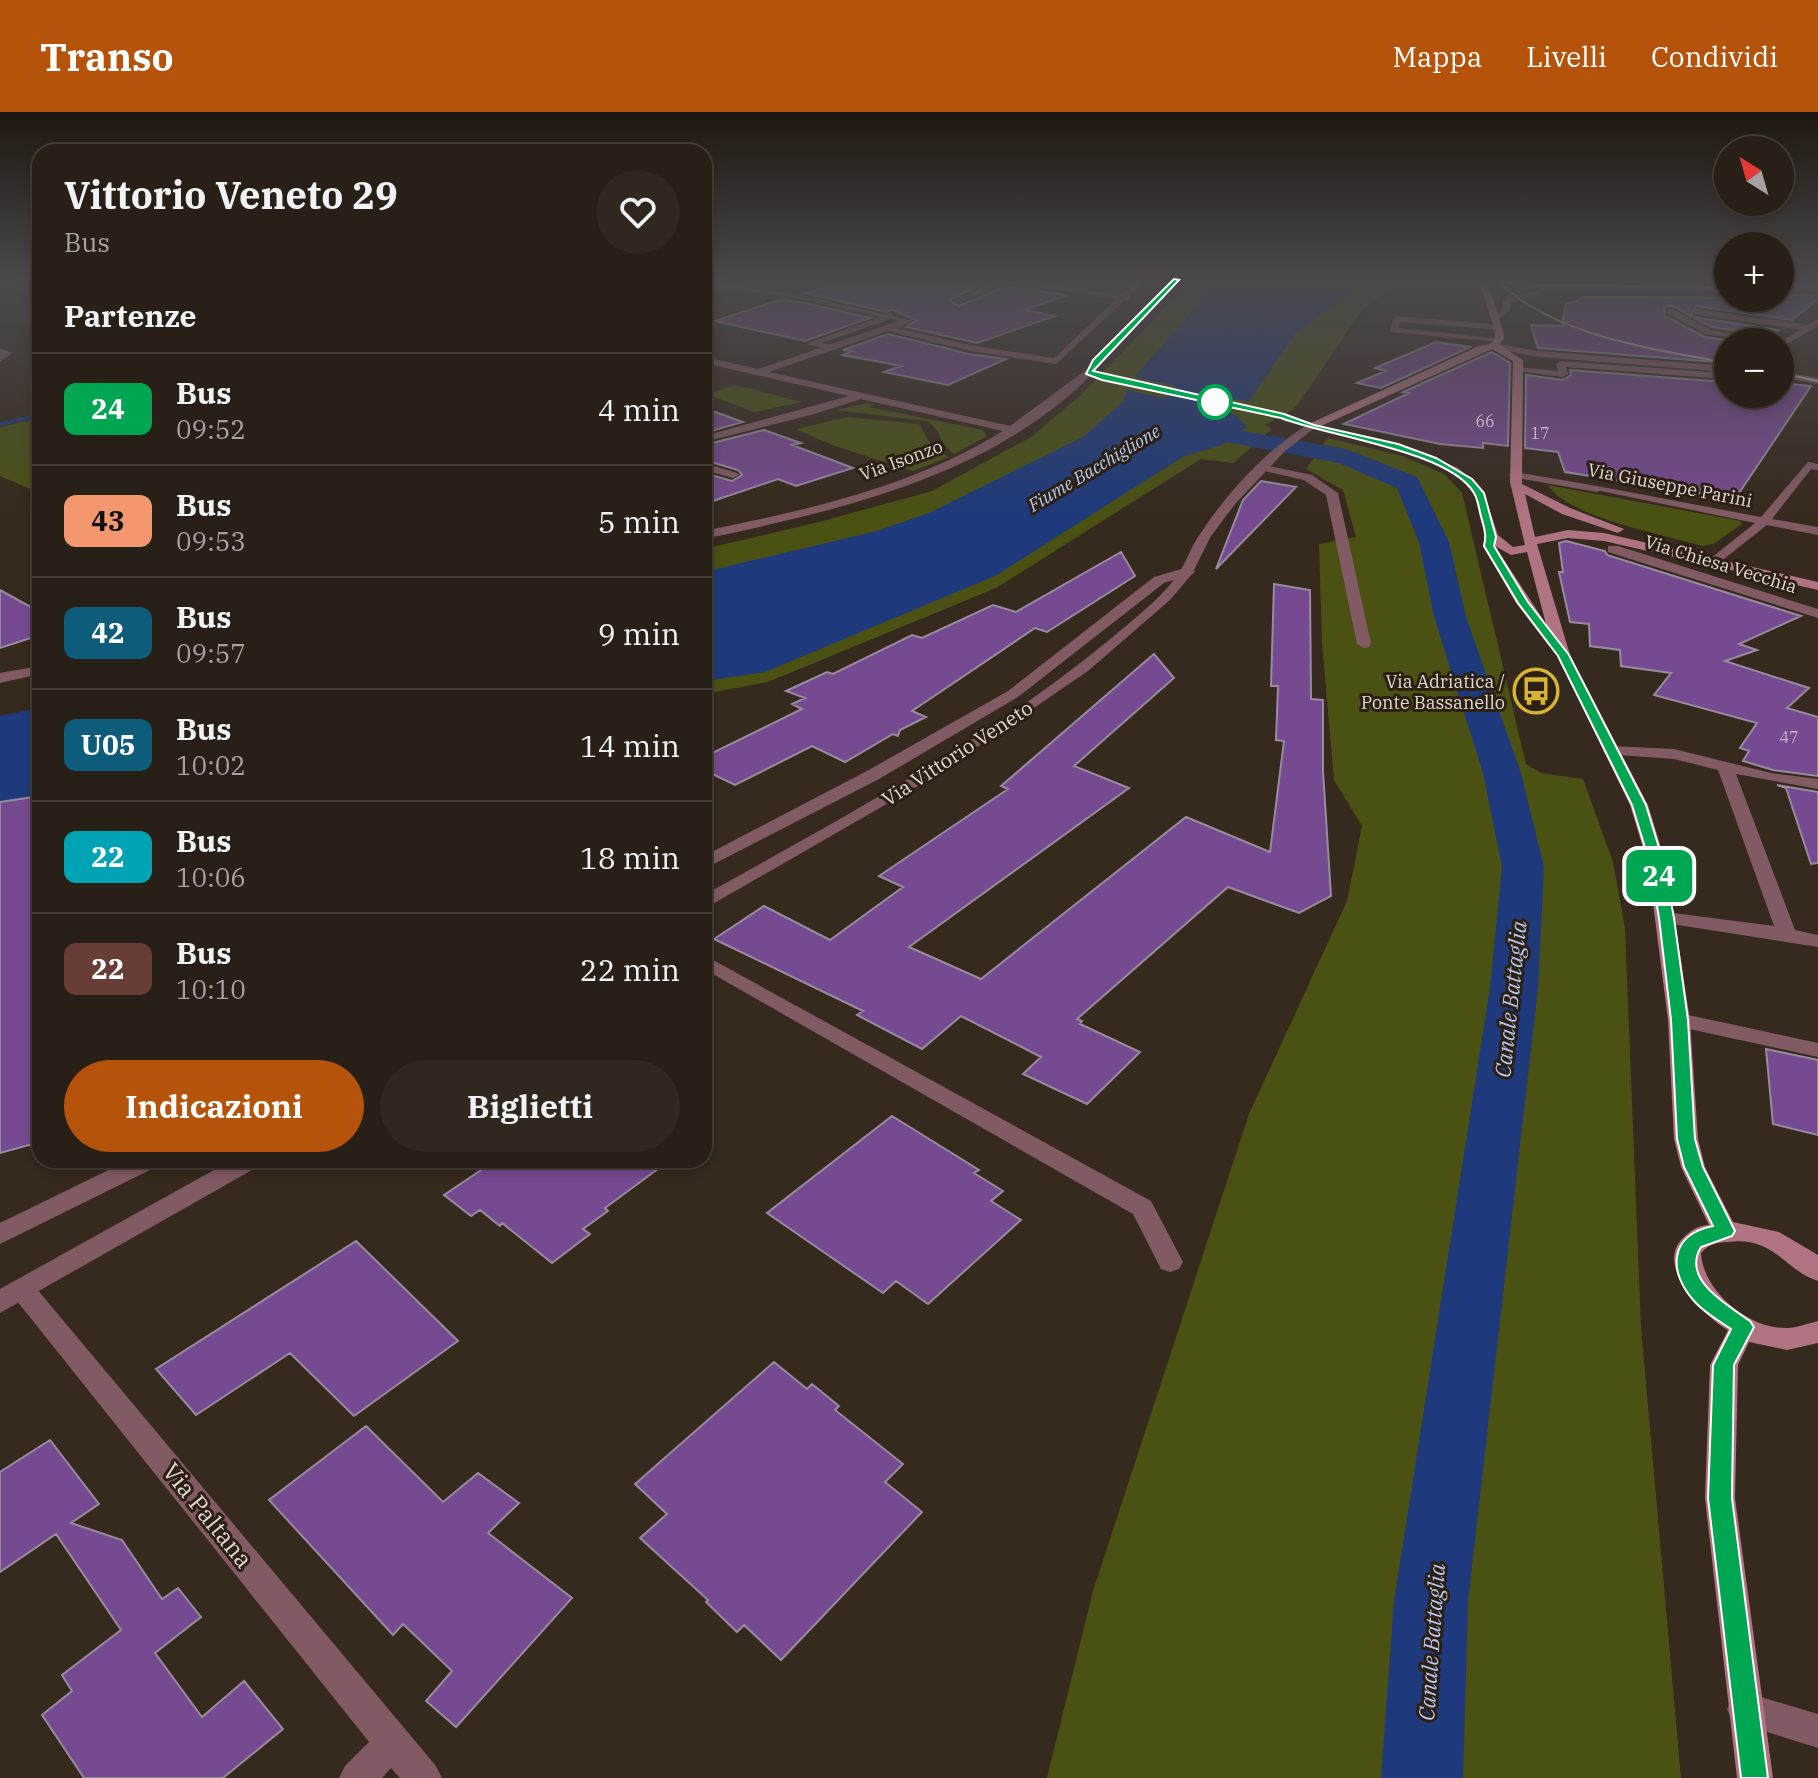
<!DOCTYPE html>
<html lang="it">
<meta charset="utf-8">
<style>
body{margin:0;font-family:"IBM Plex Serif",serif;background:#30271f;color:#f1f3f6;height:100vh;display:flex;flex-direction:column;font-size:30px;white-space:nowrap}
*{box-sizing:border-box;margin:0}
p{font-size:26px;color:#a5a2a1}
.icon{flex:none;width:44px;height:44px;fill:none;stroke:currentColor;stroke-width:2;stroke-linecap:round;stroke-linejoin:round}
.map{position:relative;flex:1;overflow:hidden}
.panel{position:absolute;left:32px;top:32px;width:680px;height:1024px;display:flex;flex-direction:column;background:#281f16;border-radius:24px;box-shadow:0 4px 12px #0003,0 0 0 2px #443d35}
.panel>*{flex:none}
.badge{padding:0 16px;border-radius:12px;font-size:28px;line-height:52px}
.needle{width:52px;rotate:323deg}
.buttons{position:absolute;left:1714px;top:24px;display:grid;gap:16px}
.buttons a{display:grid;place-items:center;width:80px;height:80px;border-radius:50%;background:#281f16;box-shadow:0 4px 12px #0003,0 0 0 2px #443d35;font-size:40px}
.map>.badge{position:absolute;translate:-50% -50%;box-shadow:0 0 0 4px #fff}
h2{padding:0 32px;font-size:30px;line-height:72px}
.round{display:grid;place-items:center;flex:none;width:84px;height:84px;border-radius:42px;background:#30271f}
.summary{display:flex;align-items:center;justify-content:space-between;height:136px;padding:0 32px}
h1{font-size:38px;font-weight:800;line-height:60px}
.button{display:flex;gap:16px;margin-top:auto;padding:16px 32px}
.button a{flex:1;height:92px;border-radius:48px;background:#b45309;color:#fff;font-size:32px;font-weight:800;line-height:92px;text-align:center}
.button a+a{background:#30271f;color:#f1f3f6}
ul{padding:0;list-style:none}
li{display:flex;align-items:center;gap:24px;height:112px;padding:0 32px;border-top:2px solid #443d35}
li div{flex:1}
li b{display:block;font-size:30px}
li em{font-style:normal}
li .badge{min-width:88px;font-weight:700;text-align:center}
header{display:flex;align-items:center;gap:48px;box-sizing:border-box;height:112px;padding:0 40px;background:#b45309;color:#fff}
header strong{font-size:38px}
nav{display:flex;gap:44px;margin-inline-start:auto;font-size:28px}
.map>svg:first-child{display:block}
.green{fill:#4a5113}
.water{fill:#1e3a7c}
.lines{fill:none;stroke-linecap:round;stroke-linejoin:round}
.stream{fill:#1e3a7c;fill-rule:evenodd}
.canal{fill:#1e3a7c;fill-rule:evenodd}
.river{fill:#1e3a7c;fill-rule:evenodd}
.building{fill:#764a90;stroke:#978c9f;stroke-width:2}
.service{fill:#815a63;fill-rule:evenodd}
.minor{fill:#815a63;fill-rule:evenodd}
.tertiary{fill:#815a63;fill-rule:evenodd}
.secondary{fill:#b07382;fill-rule:evenodd}
.tram{stroke:#c4bab3;stroke-width:2}
.line{fill:#00a651;stroke:#fff;stroke-width:2}
.stop-dot{fill:#fff;stroke:#00a651;stroke-width:4}
.labels{text-anchor:middle;dominant-baseline:central;stroke-width:6;stroke-linejoin:round;paint-order:stroke}
.number-label{font-size:16px;fill:#c6b4c0}
.far-street-label{font-size:18px;fill:#e0d7d0;stroke:#2c1f13}
.far-water-label{font-size:18px;font-style:italic;fill:#b5c8f0;stroke:#2c1f13}
.far-poi-label{font-size:18px;fill:#e0d7d0;stroke:#2c1f13;text-anchor:end}
.street-label{font-size:20px;fill:#e0d7d0;stroke:#2c1f13}
.water-label{font-size:22px;font-style:italic;fill:#b5c8f0;stroke:#2c1f13}
.near-street-label{font-size:24px;fill:#e0d7d0;stroke:#2c1f13}
</style>
<header>
<strong>Transo</strong>
<nav><a>Mappa</a><a>Livelli</a><a>Condividi</a></nav>
</header>
<div class="map">
<svg width="1818" height="1666" viewBox="0 0 1818 1666">
<rect width="100%" height="100%" fill="#36291d"/>
<path class="green" d="M 1191,168 L 1428,168 L 1393,175 L 1363,197 L 1294,297 L 1265,313 L 1272,317 L 1233,351 L 1201,347 L 996,476 L 768,570 L 704,582 L 704,437 L 819,410 L 932,379 L 1031,325 L 1082,282 Z
M 735,273 L 802,290 L 754,300 L 706,282 Z
M 868,291 L 874,292 L 869,295 L 983,318 L 987,324 L 954,342 C 940,333 941,317 927,309 L 836,298 Z
M 848,305 L 919,312 L 933,336 L 949,345 L 913,359 L 835,334 L 796,317 Z
M 40,306 L 40,381 L 0,364 L 0,315 Z
M 1328,326 L 1402,344 L 1444,362 L 1462,381 L 1526,652 L 1541,661 L 1583,667 L 1613,750 L 1625,816 L 1641,1215 L 1681,1666 L 1047,1666 L 1093,1479 L 1249,1002 L 1347,789 L 1362,714 L 1334,668 L 1322,531 L 1319,432 L 1356,425 L 1343,378 L 1306,357 Z
M 1548,373 L 1741,409 L 1742,412 L 1713,432 L 1702,434 C 1665,423 1567,405 1548,373 Z"/>
<path class="water" d="M 1219,168 L 1366,168 L 1295,222 L 1248,290 L 1135,265 Z
M 1127,278 L 1236,303 L 1247,315 L 1222,333 L 1184,344 L 995,464 L 765,560 L 704,569 L 704,460 L 877,419 L 929,401 L 1083,325 L 1123,290 Z
M 40,596 L 40,684 L 0,690 L 0,604 Z"/>
<g class="lines">
<path class="stream" d="M 40,301 L 40,305 L 0,314 L 0,310 Z"/>
<path class="canal" d="M 1170,306 L 1346,337 L 1417,365 L 1449,430 L 1466,505 L 1521,661 L 1544,755 L 1538,876 L 1468,1489 L 1463,1666 L 1381,1666 L 1394,1489 L 1490,876 L 1502,755 L 1483,661 L 1434,505 L 1419,430 L 1397,376 L 1339,351 L 1161,318 L 1158,313 L 1161,308 Z"/>
<path class="river" d="M 1276,168 L 1308,168 L 1191,304 C 1179,323 1135,358 1113,367 C 1103,372 1093,370 1082,367 L 1076,358 L 1082,349 L 1151,303 L 1161,290 Z"/>
</g>
<path class="building" d="M 847,168 L 989,168 L 950,188 L 959,194 L 1007,174 L 1068,183 L 1025,198 L 1055,204 L 977,231 L 906,215 L 916,208 L 892,198 L 886,200 L 805,181 Z
M 1780,183 L 1818,183 L 1818,187 L 1792,208 L 1696,194 L 1691,204 L 1673,194 L 1664,195 L 1665,204 L 1705,225 L 1741,230 L 1728,230 L 1728,251 L 1538,236 L 1531,213 L 1562,214 L 1566,192 L 1585,185 L 1780,186 Z
M 783,187 L 800,190 L 870,206 L 805,229 L 715,209 Z
M 1693,205 L 1779,218 L 1771,224 L 1712,215 Z
M 888,222 L 969,242 L 1006,247 L 948,273 L 884,260 L 901,254 L 843,243 L 852,239 L 843,238 Z
M 1436,230 L 1470,235 L 1381,276 L 1357,271 L 1386,259 L 1375,256 Z
M 1492,240 L 1510,251 L 1508,334 L 1483,331 L 1483,336 L 1440,332 L 1344,312 L 1409,281 L 1403,280 Z
M 1570,258 L 1712,269 L 1720,265 L 1728,267 L 1728,282 L 1780,282 L 1780,271 L 1811,274 L 1735,387 L 1565,360 L 1558,340 L 1525,336 L 1526,263 L 1563,268 L 1571,263 Z
M 704,296 L 743,310 L 704,321 Z
M 764,318 L 801,331 L 792,333 L 853,356 L 796,374 L 778,367 L 704,392 L 704,361 L 732,369 L 742,363 L 738,358 L 704,348 L 704,333 Z
M 1261,369 L 1296,375 L 1216,457 L 1243,388 Z
M 1566,429 L 1605,439 L 1607,443 L 1801,504 L 1739,532 L 1757,538 L 1725,549 L 1809,576 L 1787,596 L 1818,605 L 1818,664 L 1773,658 L 1743,649 L 1749,639 L 1740,636 L 1757,611 L 1654,583 L 1671,561 L 1621,554 L 1620,538 L 1590,534 L 1589,512 L 1570,510 L 1559,460 L 1563,460 L 1559,431 Z
M 1121,440 L 1135,464 L 1047,520 L 1035,516 L 912,599 L 926,605 L 900,618 L 898,624 L 893,622 L 845,650 L 812,634 L 735,673 L 704,658 L 704,645 L 802,597 L 792,592 L 805,586 L 786,579 L 827,560 L 833,562 L 912,523 L 922,526 L 993,493 L 1016,500 Z
M 1274,472 L 1310,478 L 1311,587 L 1323,588 L 1323,659 L 1331,784 L 1299,801 L 1228,775 L 1077,907 L 1082,909 L 1080,912 L 1140,940 L 1087,992 L 1023,962 L 1041,945 L 961,904 L 922,937 L 857,903 L 863,899 L 714,827 L 764,794 L 830,828 L 903,775 L 879,764 L 1008,677 L 1001,674 L 1154,542 L 1174,566 L 1074,654 L 1129,676 L 909,835 L 981,867 L 1186,705 L 1270,740 L 1284,629 L 1276,628 L 1278,574 L 1271,574 Z
M 0,478 L 40,500 L 40,523 L 0,536 Z
M 1777,673 L 1818,680 L 1818,751 L 1811,752 L 1786,676 Z
M 40,684 L 40,1030 L 0,1041 L 0,690 Z
M 1766,937 L 1818,948 L 1818,1023 L 1773,1012 Z
M 892,1004 L 979,1058 L 974,1061 L 1003,1079 L 991,1089 L 1021,1108 L 928,1192 L 896,1169 L 883,1181 L 767,1101 Z
M 496,1048 L 670,1048 L 605,1096 L 608,1099 L 583,1117 L 590,1122 L 552,1151 L 502,1111 L 500,1114 L 480,1098 L 471,1104 L 444,1083 Z
M 356,1129 L 458,1229 L 354,1304 L 290,1241 L 196,1303 L 156,1257 Z
M 774,1250 L 807,1277 L 812,1272 L 839,1294 L 835,1298 L 903,1352 L 885,1370 L 922,1400 L 781,1548 L 744,1513 L 737,1520 L 706,1490 L 708,1488 L 640,1426 L 667,1402 L 635,1372 Z
M 366,1314 L 443,1390 L 478,1361 L 519,1391 L 488,1421 L 572,1486 L 456,1615 L 426,1589 L 452,1559 L 403,1512 L 393,1523 L 269,1388 Z
M 50,1328 L 99,1392 L 71,1411 L 122,1428 L 162,1487 L 178,1476 L 201,1505 L 155,1541 L 202,1605 L 244,1569 L 283,1617 L 223,1666 L 84,1666 L 42,1603 L 72,1579 L 62,1563 L 121,1518 L 56,1422 L 0,1460 L 0,1360 Z"/>
<g class="lines">
<path class="service" d="M 1666,197 L 1672,197 L 1711,218 L 1788,230 L 1784,233 L 1706,222 L 1666,201 Z
M 1696,197 L 1809,213 L 1813,216 L 1809,219 L 1693,202 Z
M 891,201 L 894,206 L 821,231 L 835,234 L 835,238 L 806,232 Z
M 1397,204 L 1499,213 L 1502,218 L 1400,210 L 1398,216 L 1504,227 L 1500,230 L 1390,220 L 1393,207 Z
M 0,236 L 12,241 L 0,250 Z
M 1561,249 L 1710,260 L 1723,254 L 1728,257 L 1712,266 L 1566,255 L 1568,262 L 1563,265 L 1512,258 L 1517,255 L 1558,259 L 1556,252 Z
M 1515,360 L 1597,374 L 1603,377 L 1597,380 L 1511,365 L 1509,363 Z
M 1611,634 L 1674,637 L 1771,661 L 1818,667 L 1818,677 L 1736,662 L 1795,818 L 1818,823 L 1818,835 L 1659,810 L 1656,806 L 1666,800 L 1774,814 L 1718,658 L 1674,647 L 1605,642 L 1603,639 Z
M 1679,901 L 1818,931 L 1818,945 L 1671,913 L 1668,908 L 1671,903 Z"/>
<path class="minor" d="M 997,168 L 1019,168 L 1122,183 L 1137,168 L 1146,168 L 1129,184 L 1130,188 L 1125,188 L 1056,252 L 970,239 L 888,219 L 769,260 L 1010,314 L 1086,258 L 1094,260 C 993,364 840,398 704,427 L 704,419 C 807,398 912,375 1003,319 L 861,287 L 811,303 L 704,330 L 704,324 L 849,284 L 704,251 L 704,245 L 758,257 L 899,209 L 801,187 L 704,173 L 704,169 L 801,183 L 913,209 L 897,216 L 970,233 L 1054,246 L 1117,187 L 1007,171 L 960,191 L 953,189 Z
M 1818,207 L 1818,214 L 1787,232 L 1780,230 Z
M 1493,231 L 1538,239 L 1728,254 L 1728,260 L 1538,245 L 1490,236 Z
M 1780,259 L 1818,266 L 1818,272 L 1780,265 Z
M 1808,350 L 1818,352 L 1818,358 L 1811,357 L 1772,407 L 1818,415 L 1818,423 L 1767,413 L 1715,454 L 1710,453 L 1710,447 L 1755,411 L 1591,377 L 1597,374 L 1761,405 Z
M 704,351 L 737,361 L 739,363 L 733,366 L 704,358 Z
M 1264,353 L 1312,363 L 1338,381 L 1371,532 L 1369,535 L 1364,536 L 1357,532 L 1326,383 L 1304,368 L 1260,358 L 1260,354 Z
M 1608,434 L 1618,434 L 1818,497 L 1818,506 L 1608,440 Z
M 1188,455 L 1195,459 L 1193,462 L 1164,471 L 1018,585 L 879,667 L 704,757 L 704,744 L 867,659 L 1008,579 L 1154,465 Z
M 40,554 L 40,562 L 0,571 L 0,561 Z
M 704,843 L 1151,1089 L 1183,1150 L 1179,1157 L 1170,1160 L 1161,1157 L 1133,1102 L 704,857 Z
M 129,1048 L 162,1048 L 158,1054 L 0,1132 L 0,1111 Z
M 22,1167 L 31,1170 L 436,1654 L 442,1666 L 400,1666 L 391,1656 L 382,1666 L 339,1666 L 345,1654 L 369,1630 L 13,1184 L 9,1177 L 13,1170 Z
M 1744,1580 L 1818,1602 L 1818,1636 L 1732,1609 L 1727,1597 L 1732,1585 Z"/>
<path class="tertiary" d="M 1483,168 L 1552,174 L 1728,175 L 1728,179 L 1552,178 Z
M 1818,173 L 1818,177 L 1780,179 L 1780,175 Z
M 1539,178 L 1542,182 L 1510,190 L 1510,198 L 1500,206 L 1493,204 L 1502,197 L 1503,187 Z
M 1307,313 L 1316,315 L 1285,339 L 1236,391 L 1211,424 L 1192,462 L 1170,488 L 1088,559 L 930,667 L 704,797 L 704,783 C 855,699 1010,616 1141,501 C 1154,490 1168,477 1178,462 C 1186,451 1190,437 1198,425 C 1226,382 1264,340 1307,313 Z
M 232,1048 L 263,1048 L 259,1054 L 0,1201 L 0,1177 Z"/>
<path class="secondary" d="M 1171,168 L 1180,168 L 1094,259 L 1105,264 L 1284,301 L 1311,311 L 1479,234 L 1490,232 L 1495,226 L 1495,219 L 1479,168 L 1487,168 L 1503,219 L 1504,227 L 1499,233 L 1523,248 L 1522,372 L 1570,396 L 1624,417 L 1618,421 L 1562,402 L 1525,382 L 1535,425 L 1568,418 L 1604,421 L 1818,470 L 1818,478 L 1604,429 L 1568,426 L 1537,432 L 1570,543 L 1648,693 L 1666,752 L 1690,908 L 1698,1027 L 1705,1055 L 1733,1110 L 1779,1120 L 1818,1143 L 1818,1169 C 1785,1159 1775,1124 1728,1130 C 1716,1131 1710,1131 1701,1141 C 1703,1179 1748,1217 1787,1216 C 1797,1216 1809,1211 1818,1209 L 1818,1231 L 1787,1238 L 1749,1230 L 1738,1253 L 1735,1386 L 1773,1666 L 1737,1666 L 1705,1386 L 1710,1253 L 1728,1218 C 1704,1205 1655,1155 1682,1127 C 1691,1118 1697,1114 1709,1113 L 1681,1055 L 1674,1027 L 1668,908 L 1648,752 L 1630,693 L 1553,535 L 1549,534 L 1516,491 L 1483,434 C 1486,423 1483,416 1480,405 C 1478,398 1477,387 1473,381 C 1438,331 1335,329 1281,306 L 1102,269 L 1086,262 L 1092,248 ZM 1492,237 L 1513,249 L 1510,370 L 1525,433 L 1513,435 L 1498,423 L 1483,379 L 1458,356 L 1399,332 L 1321,314 ZM 1495,434 L 1511,443 L 1527,440 L 1546,512 Z"/>
<path class="tram" d="M 1497,168 C 1554,225 1651,236 1728,251
M 1509,168 L 1539,173 L 1728,175
M 1780,173 L 1818,172
M 1780,261 L 1818,269"/>
</g>
<linearGradient id="sky" x2="0" y2="1"><stop stop-color="#1e1710"/><stop offset="0.42" stop-color="#4c494c"/><stop offset="1" stop-color="#4c494c" stop-opacity="0"/></linearGradient>
<rect width="1818" height="402" fill="url(#sky)"/>
<path class="line" d="M 1174,167 L 1179,168 L 1093,259 L 1284,302 L 1314,313 L 1398,332 L 1436,346 L 1472,367 L 1484,381 L 1496,425 L 1494,434 L 1528,490 L 1569,543 L 1646,693 L 1664,752 L 1674,806 L 1688,908 L 1695,1027 L 1703,1055 L 1735,1119 L 1732,1124 L 1701,1135 C 1681,1168 1728,1193 1750,1209 L 1754,1215 L 1734,1253 L 1732,1386 L 1768,1666 L 1741,1666 L 1708,1386 L 1713,1253 L 1731,1217 C 1719,1209 1705,1201 1695,1190 C 1668,1161 1668,1123 1713,1114 L 1684,1055 L 1677,1027 L 1671,908 L 1659,806 L 1650,752 L 1632,693 L 1558,544 L 1518,491 L 1484,434 C 1487,423 1484,415 1481,404 C 1479,397 1478,387 1474,381 C 1450,339 1327,324 1281,306 L 1102,268 L 1086,262 L 1093,248 Z"/>
<defs>
<g id="bus-ring" transform="scale(2.3)"><circle r="9.5" fill="#2c1f13" stroke="#d6b534" stroke-width="1.5"/><path d="M-5-6H5V4H4V6H2V4H-2V6H-4V4H-5ZM-3.5-4V0h7V-4ZM-3.5 1.2v1.5H-2V1.2ZM2 1.2v1.5H3.5V1.2Z" fill="#d6b534"/></g>
</defs>
<g fill-rule="evenodd">
<use href="#bus-ring" x="1536" y="579"/>
</g>
<circle class="stop-dot" cx="1215" cy="290" r="16"/>
<g class="labels">
<g class="number-label">
<text x="1485" y="309">66</text>
<text x="1540" y="321">17</text>
<text x="1789" y="625">47</text>
</g>
<g class="far-street-label">
<text transform="translate(901 348) rotate(-20)">Via Isonzo</text>
<text transform="translate(1670 373) rotate(11)">Via Giuseppe Parini</text>
<text transform="translate(1721 452) rotate(17)">Via Chiesa Vecchia</text>
</g>
<g class="far-water-label">
<text transform="translate(1094 356) rotate(-31)">Fiume Bacchiglione</text>
</g>
<g class="far-poi-label">
<text x="1505" y="569">Via Adriatica /<tspan x="1505" dy="21">Ponte Bassanello</tspan></text>
</g>
<g class="street-label">
<text transform="translate(957 641) rotate(-33)">Via Vittorio Veneto</text>
</g>
<g class="water-label">
<text transform="translate(1510 887) rotate(-84)">Canale Battaglia</text>
<text transform="translate(1431 1530) rotate(-86)">Canale Battaglia</text>
</g>
<g class="near-street-label">
<text transform="translate(208 1403) rotate(51)">Via Paltana</text>
</g>
</g>
</svg>
<div class="buttons">
<a><svg class="needle" viewBox="-14 -14 28 28"><path d="M0-13l5 13h-10z" fill="#e53935"/><path d="M0 13l5-13h-10z" fill="#a5a2a1"/></svg></a>
<a>+</a>
<a>−</a>
</div>
<b class="badge" style="left:1659px;top:764px;background:#00a651;color:#fff">24</b>
<section class="panel">
<div class="summary"><div><h1>Vittorio Veneto 29</h1><p>Bus</p></div><a class="round"><svg class="icon" aria-label="heart" viewBox="0 0 24 24"><path d="M12 20l-8-8c-3-5 5-10 8-4 3-6 11-1 8 4z"/></svg></a></div>
<h2>Partenze</h2>
<ul>
<li><span class="badge" style="background:#00a651;color:#fff">24</span><div><b>Bus</b><p>09:52</p></div><em>4 min</em></li>
<li><span class="badge" style="background:#f3976e;color:#111">43</span><div><b>Bus</b><p>09:53</p></div><em>5 min</em></li>
<li><span class="badge" style="background:#0c5c7a;color:#fff">42</span><div><b>Bus</b><p>09:57</p></div><em>9 min</em></li>
<li><span class="badge" style="background:#0c5c7a;color:#fff">U05</span><div><b>Bus</b><p>10:02</p></div><em>14 min</em></li>
<li><span class="badge" style="background:#00a3b4;color:#fff">22</span><div><b>Bus</b><p>10:06</p></div><em>18 min</em></li>
<li><span class="badge" style="background:#683d36;color:#fff">22</span><div><b>Bus</b><p>10:10</p></div><em>22 min</em></li>
</ul>
<div class="button"><a>Indicazioni</a><a>Biglietti</a></div>
</section>
</div>
